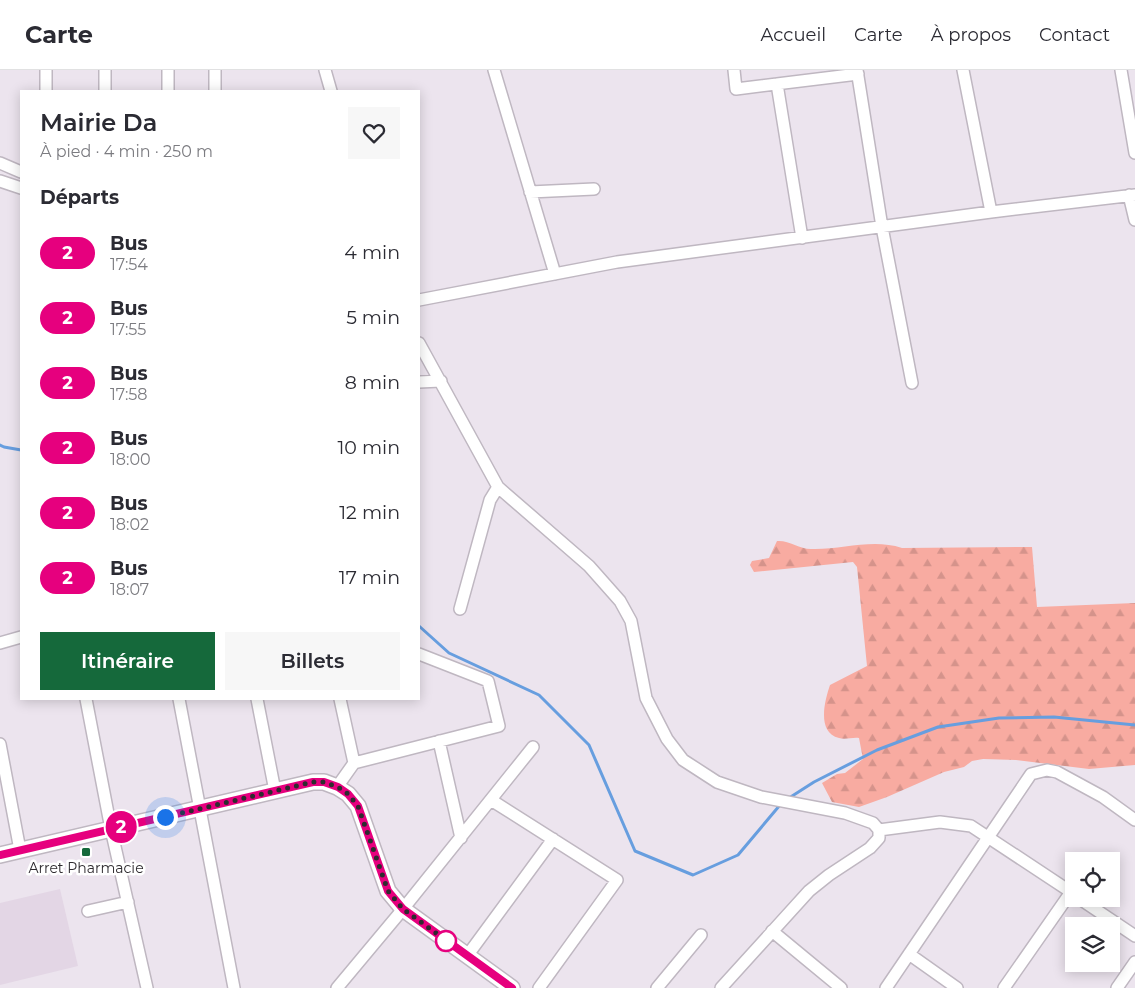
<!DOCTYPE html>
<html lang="fr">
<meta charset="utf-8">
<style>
body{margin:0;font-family:Montserrat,sans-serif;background:#f7f7f7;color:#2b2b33;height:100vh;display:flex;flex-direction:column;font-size:19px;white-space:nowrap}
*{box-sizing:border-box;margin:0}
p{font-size:16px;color:#7c7c81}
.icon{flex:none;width:28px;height:28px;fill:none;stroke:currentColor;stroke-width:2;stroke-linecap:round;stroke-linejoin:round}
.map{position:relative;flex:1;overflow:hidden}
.side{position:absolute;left:20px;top:20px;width:400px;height:610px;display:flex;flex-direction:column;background:#fff;border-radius:0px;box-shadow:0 2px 12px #0003}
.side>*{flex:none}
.badge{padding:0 10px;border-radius:16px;font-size:18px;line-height:32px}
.tools{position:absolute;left:1065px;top:782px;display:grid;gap:10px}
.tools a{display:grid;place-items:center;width:55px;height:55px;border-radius:0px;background:#fff;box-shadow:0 2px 12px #0003;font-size:25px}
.you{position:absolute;width:25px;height:25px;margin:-12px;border:4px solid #fff;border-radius:50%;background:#1a73e8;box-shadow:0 0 0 8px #1a73e833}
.map>.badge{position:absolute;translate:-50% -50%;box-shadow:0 0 0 2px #fff}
h2{padding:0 20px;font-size:19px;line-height:45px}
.round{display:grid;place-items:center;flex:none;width:52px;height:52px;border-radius:0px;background:#f7f7f7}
.headline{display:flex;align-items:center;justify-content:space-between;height:85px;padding:0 20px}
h1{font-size:24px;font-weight:600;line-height:38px}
.button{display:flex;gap:10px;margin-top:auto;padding:10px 20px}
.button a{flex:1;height:58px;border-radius:0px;background:#15693b;color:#fff;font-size:20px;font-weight:600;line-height:58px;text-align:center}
.button a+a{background:#f7f7f7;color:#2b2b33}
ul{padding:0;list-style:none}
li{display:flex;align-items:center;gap:15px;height:65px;padding:0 20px}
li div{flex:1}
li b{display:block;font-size:19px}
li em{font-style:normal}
li .badge{min-width:55px;font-weight:700;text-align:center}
header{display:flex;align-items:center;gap:30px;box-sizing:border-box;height:70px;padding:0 25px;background:#fff;border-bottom:1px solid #e1e1e2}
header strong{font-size:24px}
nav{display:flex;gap:28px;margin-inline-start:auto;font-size:18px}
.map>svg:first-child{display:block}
.built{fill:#e3d6e5}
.forest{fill:url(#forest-firs)}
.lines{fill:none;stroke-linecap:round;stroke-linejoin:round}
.stream{stroke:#679edf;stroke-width:3}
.street-casing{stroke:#bfb7c1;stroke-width:14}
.secondary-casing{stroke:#bfb7c1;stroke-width:18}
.street{stroke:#fff;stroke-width:11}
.secondary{stroke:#fff;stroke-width:15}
.line-casing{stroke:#fff;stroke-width:11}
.line{stroke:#e6007e;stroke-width:8}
.walk{stroke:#2e2b2f;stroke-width:5;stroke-dasharray:0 9}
.poi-dot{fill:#15693b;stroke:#fff;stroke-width:2}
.stop-dot{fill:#fff;stroke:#e6007e;stroke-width:2.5}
.labels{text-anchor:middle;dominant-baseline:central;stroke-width:5;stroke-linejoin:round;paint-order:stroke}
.poi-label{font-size:14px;fill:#2e2b2f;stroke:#fff}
</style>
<header>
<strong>Carte</strong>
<nav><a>Accueil</a><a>Carte</a><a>À propos</a><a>Contact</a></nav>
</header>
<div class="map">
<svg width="1135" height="918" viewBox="0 0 1135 918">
<defs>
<pattern id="forest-firs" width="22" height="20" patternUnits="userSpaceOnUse" patternTransform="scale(1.25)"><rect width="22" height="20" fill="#f8aba1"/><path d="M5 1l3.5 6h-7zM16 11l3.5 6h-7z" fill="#d5938b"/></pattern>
</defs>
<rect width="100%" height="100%" fill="#ece4ee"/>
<path class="built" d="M 60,819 L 78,896 L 0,915 L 0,833 Z"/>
<path class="forest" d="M 777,471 C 789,470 799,479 811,479 C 842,480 872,468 902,478 L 1032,477 L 1037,537 L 1135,533 L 1135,695 L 1089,699 L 1016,690 L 983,689 L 972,691 L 964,697 L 944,702 L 887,727 L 859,737 L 832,732 L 822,713 L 837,704 L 845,703 L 863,689 L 859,668 C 853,667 845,670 839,668 C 816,662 825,630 830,615 L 867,596 L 857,497 L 853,492 L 754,502 L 750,495 L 752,491 L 769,488 Z"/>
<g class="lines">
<path class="stream" d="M 0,375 L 4,377 L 21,380
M 419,556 L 449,583 L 539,625 L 589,675 L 635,781 L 693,805 L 738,785 L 780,735
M 789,728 L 814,712 L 877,680 L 938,657 L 999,648 L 1054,647 L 1135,655"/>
<g class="street-casing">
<path id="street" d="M 46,0 L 46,21
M 105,0 L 105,21
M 168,0 L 168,21
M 325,0 L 331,21
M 494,0 L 555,204
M 734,0 L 736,19 L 858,4
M 857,0 L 882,157 L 912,313
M 963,0 L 991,142
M 1121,0 L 1135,83
M 777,14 L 802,168
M 215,21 L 215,0
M 0,93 L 21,102
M 0,111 L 21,118
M 530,122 L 594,119
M 1129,125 L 1135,150
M 419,230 L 617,192 L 991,142 L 1135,125
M 419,273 L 498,417 L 589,496 L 620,531 L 631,551 L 646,628 L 667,669 L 683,690 L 717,712 L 761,727 L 845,743 L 873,753 L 879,760 L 879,768 L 870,778 L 829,805 L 809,821 L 721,918
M 419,312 L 441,311
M 460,539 L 490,430 L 498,417
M 0,573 L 21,567
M 86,629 L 111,759 L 147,918
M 179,629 L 234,918
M 257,629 L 275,721
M 340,629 L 354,693
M 439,671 L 461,768
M 0,674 L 20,780
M 337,717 L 354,693 L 499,656 L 488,611 L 419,584
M 491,730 L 617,810 L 539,918
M 879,760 L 940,752 L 971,756 L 1074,824
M 1080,829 L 1135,866
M 88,841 L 128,832
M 772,861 L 841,918
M 909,884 L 957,918
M 467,886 L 553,769
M 337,918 L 403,839 L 533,677
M 657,918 L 701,865
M 886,918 L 1031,704 L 1047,700 L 1057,702 L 1103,727 L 1135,750
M 1004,918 L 1071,822
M 1117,918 L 1135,892"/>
</g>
<g class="secondary-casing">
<path id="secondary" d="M 0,785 L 313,712 L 324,712 L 337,717 L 348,724 L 358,736 L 388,821 L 403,839 L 512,918"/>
</g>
<use href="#street" class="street"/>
<use href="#secondary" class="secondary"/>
</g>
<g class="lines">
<g class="line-casing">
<path id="line" d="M 0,785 L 313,712 L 324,712 L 338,717 L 348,724 L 358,736 L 388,821 L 403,839 L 512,918"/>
</g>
<use href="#line" class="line"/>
<path class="walk" d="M 165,747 L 313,712 L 324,712 L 338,717 L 348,724 L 358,736 L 388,821 L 403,839 L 451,874 L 446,871"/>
</g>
<rect class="poi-dot" x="81" y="777" width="10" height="10" rx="2.5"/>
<circle class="stop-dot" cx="446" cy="871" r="10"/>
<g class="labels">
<g class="poi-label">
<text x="86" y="798">Arret Pharmacie</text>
</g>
</g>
</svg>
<div class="tools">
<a><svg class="icon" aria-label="locate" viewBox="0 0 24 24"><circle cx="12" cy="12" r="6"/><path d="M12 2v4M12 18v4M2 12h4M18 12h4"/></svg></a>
<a><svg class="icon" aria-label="layers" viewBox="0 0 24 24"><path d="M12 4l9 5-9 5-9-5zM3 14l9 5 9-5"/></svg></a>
</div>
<div class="you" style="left:165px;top:747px"></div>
<b class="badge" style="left:121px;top:757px;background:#e6007e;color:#fff">2</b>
<section class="side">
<div class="headline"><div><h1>Mairie Da</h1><p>À pied · 4 min · 250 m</p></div><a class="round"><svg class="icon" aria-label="heart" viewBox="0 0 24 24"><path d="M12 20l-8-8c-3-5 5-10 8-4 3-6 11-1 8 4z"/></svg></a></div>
<h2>Départs</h2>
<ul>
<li><span class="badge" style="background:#e6007e;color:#fff">2</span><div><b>Bus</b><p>17:54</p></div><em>4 min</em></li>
<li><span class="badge" style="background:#e6007e;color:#fff">2</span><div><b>Bus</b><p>17:55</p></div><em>5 min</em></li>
<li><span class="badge" style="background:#e6007e;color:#fff">2</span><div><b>Bus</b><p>17:58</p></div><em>8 min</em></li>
<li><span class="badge" style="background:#e6007e;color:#fff">2</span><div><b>Bus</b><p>18:00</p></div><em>10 min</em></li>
<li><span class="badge" style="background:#e6007e;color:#fff">2</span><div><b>Bus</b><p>18:02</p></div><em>12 min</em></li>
<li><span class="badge" style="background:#e6007e;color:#fff">2</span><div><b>Bus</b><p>18:07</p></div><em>17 min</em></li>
</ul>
<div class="button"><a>Itinéraire</a><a>Billets</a></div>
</section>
</div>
